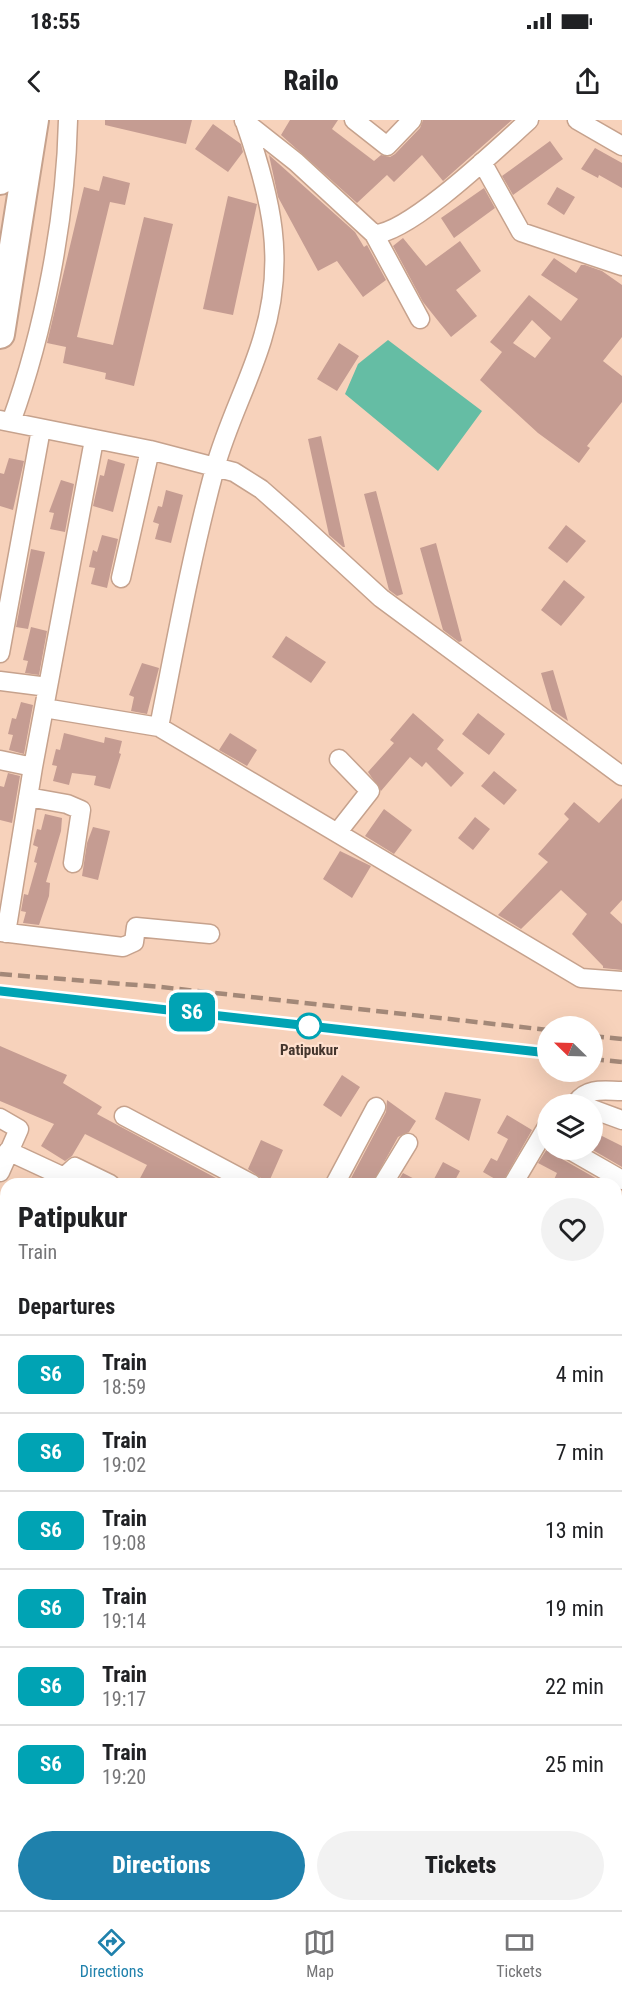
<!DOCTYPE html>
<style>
body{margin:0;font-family:"Roboto Condensed",sans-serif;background:#f2f2f2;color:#202124;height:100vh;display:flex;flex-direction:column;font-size:22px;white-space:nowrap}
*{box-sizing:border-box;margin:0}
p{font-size:20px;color:#757577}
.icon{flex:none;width:33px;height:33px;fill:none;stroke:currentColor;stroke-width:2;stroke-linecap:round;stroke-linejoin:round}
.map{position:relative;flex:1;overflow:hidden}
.drawer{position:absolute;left:0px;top:1058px;width:622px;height:734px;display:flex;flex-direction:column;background:#fff;border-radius:18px 18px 0 0;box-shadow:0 6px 24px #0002}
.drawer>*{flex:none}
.badge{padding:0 12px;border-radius:9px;font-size:21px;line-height:39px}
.needle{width:39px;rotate:293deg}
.fabs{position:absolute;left:537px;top:896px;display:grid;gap:12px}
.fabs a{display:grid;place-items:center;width:66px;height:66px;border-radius:50%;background:#fff;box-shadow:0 6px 24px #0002;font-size:30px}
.map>.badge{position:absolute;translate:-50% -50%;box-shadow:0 0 0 3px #fff}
h2{padding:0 18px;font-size:22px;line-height:54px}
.round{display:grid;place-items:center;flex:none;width:63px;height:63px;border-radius:32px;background:#f2f2f2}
.overview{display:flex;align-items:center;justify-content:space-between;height:102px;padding:0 18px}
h1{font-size:28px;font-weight:800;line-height:45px}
.action{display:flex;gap:12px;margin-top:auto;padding:12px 18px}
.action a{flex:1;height:69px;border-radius:36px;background:#1f81ac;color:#fff;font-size:24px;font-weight:800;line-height:69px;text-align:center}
.action a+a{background:#f2f2f2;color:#202124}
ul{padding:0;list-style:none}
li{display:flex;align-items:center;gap:18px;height:78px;padding:0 18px;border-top:2px solid #e0e0e0}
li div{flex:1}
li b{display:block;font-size:22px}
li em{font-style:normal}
li .badge{min-width:66px;font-weight:700;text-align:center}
.status{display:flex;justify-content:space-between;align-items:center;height:42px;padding:0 30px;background:#fff;direction:ltr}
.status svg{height:16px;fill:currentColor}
header{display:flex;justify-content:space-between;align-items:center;height:78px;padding:0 18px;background:#fff;font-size:27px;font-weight:800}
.tabs{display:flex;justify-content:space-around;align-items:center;height:84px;border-top:2px solid #e0e0e0;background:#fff;font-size:16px;color:#757577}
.tabs a{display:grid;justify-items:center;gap:3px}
.tabs .on{color:#1f81ac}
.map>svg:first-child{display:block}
.water{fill:#65bda4}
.building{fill:#c59c92;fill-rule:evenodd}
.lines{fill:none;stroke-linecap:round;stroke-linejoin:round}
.lane-casing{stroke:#c6a28d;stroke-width:12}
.street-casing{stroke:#c6a28d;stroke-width:21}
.primary-casing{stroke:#c6a28d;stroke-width:32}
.lane{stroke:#fff;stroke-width:9}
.street{stroke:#fff;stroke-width:18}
.primary{stroke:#fff;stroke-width:28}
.rail{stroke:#a38878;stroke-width:4.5;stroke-dasharray:12 6;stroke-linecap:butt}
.line-casing{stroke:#fff;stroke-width:14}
.line{stroke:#00a3b4;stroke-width:9}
.stop-dot{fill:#fff;stroke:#00a3b4;stroke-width:3}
.labels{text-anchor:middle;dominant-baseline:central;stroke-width:4.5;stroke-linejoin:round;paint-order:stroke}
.stop-label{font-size:15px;font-weight:bold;fill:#44352d;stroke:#ffe0ce}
</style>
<div class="status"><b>18:55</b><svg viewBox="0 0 49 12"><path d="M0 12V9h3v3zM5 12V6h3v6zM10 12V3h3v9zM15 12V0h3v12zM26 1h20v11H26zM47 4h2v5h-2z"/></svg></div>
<header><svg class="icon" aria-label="back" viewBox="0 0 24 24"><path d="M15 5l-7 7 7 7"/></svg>Railo<svg class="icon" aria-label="share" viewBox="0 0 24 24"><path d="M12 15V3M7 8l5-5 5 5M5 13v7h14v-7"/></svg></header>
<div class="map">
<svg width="622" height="1790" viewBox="0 0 622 1790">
<rect width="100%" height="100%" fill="#f7d2bb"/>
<path class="water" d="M 388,220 L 482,291 L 438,351 L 345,274 L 358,244 Z
M 617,1509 L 622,1512 L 622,1615 L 617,1611 Z"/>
<path class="building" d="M 105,0 L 192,0 L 186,24 L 105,5 Z
M 290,0 L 338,0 L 332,9 L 374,41 L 381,35 L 390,37 L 395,34 L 420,8 L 423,0 L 512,0 L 443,61 L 422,35 L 394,62 L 387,55 L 357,83 L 281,15 Z
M 213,4 L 241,24 L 243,32 L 228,52 L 195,29 Z
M 550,21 L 563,39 L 513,75 L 502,56 Z
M 595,28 L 622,43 L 622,68 L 599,55 L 598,58 L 581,49 Z
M 269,35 L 355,112 L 364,127 L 367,125 L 386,160 L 363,177 L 337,141 L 318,151 L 278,77 Z
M 103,56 L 130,63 L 125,85 L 110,82 L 77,217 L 113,225 L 144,97 L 173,104 L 134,266 L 105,259 L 106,253 L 63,243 L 66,227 L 47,223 L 84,67 L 99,71 Z
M 557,67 L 575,77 L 564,95 L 547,84 Z
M 484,68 L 495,88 L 454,118 L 441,98 Z
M 228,76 L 257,84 L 233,195 L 203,189 Z
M 403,118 L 426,146 L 460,121 L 481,151 L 456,170 L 477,196 L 451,217 L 423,182 L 393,126 Z
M 554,138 L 576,153 L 581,145 L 585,145 L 602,151 L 622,165 L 622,217 L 603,241 L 622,256 L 622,282 L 587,326 L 590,328 L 579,343 L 538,313 L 480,260 L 502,232 L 490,222 L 529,175 L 561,201 L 578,179 L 541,155 ZM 532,200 L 551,218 L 535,238 L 513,223 Z
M 339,223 L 359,236 L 337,271 L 317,259 Z
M 321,316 L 345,427 L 343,427 L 329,415 L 308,319 Z
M 9,338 L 24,341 L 13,390 L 0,386 L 0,353 L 4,354 Z
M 108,339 L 125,344 L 113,392 L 93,386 L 100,355 L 104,356 Z
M 61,360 L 74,364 L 65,412 L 50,409 L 54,393 L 49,392 Z
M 166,370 L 183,375 L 171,423 L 155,419 L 159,404 L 153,402 L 158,386 L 162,387 Z
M 376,371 L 403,474 L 397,476 L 389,470 L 364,374 Z
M 566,405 L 586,421 L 567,443 L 548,428 Z
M 102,415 L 118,419 L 107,468 L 91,464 L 95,448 L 89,447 L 93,430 L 97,432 Z
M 436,423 L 462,521 L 459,522 L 443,510 L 420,428 Z
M 31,429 L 45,432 L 28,509 L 16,507 Z
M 564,460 L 585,477 L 561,506 L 541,490 Z
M 31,507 L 47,511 L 39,555 L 25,553 L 28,541 L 23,540 Z
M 286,516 L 326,542 L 311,563 L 272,537 Z
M 142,543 L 159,548 L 147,594 L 131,591 L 134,577 L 129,575 Z
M 553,550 L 568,601 L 552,590 L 541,553 Z
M 21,582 L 33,585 L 24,634 L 9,630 L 13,615 L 8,614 L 12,598 L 16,599 Z
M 413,593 L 444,620 L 437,629 L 464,653 L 451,667 L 426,642 L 422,647 L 410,637 L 381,671 L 368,652 L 394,623 L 390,620 Z
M 478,593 L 505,614 L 489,635 L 462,614 Z
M 64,613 L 104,623 L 105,617 L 122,621 L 119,633 L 121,634 L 110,669 L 94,665 L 96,656 L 72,653 L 69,665 L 53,661 L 57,646 L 52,645 L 56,629 L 60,630 Z
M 230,613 L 257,630 L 247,646 L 219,630 Z
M 494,651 L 517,670 L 504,685 L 481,666 Z
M 8,653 L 20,656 L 12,703 L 0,700 L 0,666 L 4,667 Z
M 622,678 L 622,780 L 610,793 L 622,804 L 622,850 L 603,848 L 603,846 L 572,814 L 587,794 L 561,770 L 521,809 L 498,795 L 548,742 L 538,734 L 569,699 L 564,694 L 574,682 L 599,703 Z
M 384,689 L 412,710 L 394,734 L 365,716 Z
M 45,694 L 62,698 L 61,711 L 46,762 L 50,763 L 49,776 L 39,805 L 23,803 L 26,792 L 21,791 L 24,774 L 28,775 L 37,743 L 34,742 L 38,727 L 33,725 L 37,709 L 41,710 Z
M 475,697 L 490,709 L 473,730 L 458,718 Z
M 93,707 L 110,711 L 98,760 L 82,756 L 87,723 Z
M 340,731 L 371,746 L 352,778 L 323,759 Z
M 0,926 L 67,955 L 63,963 L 102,987 L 97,994 L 227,1064 L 137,1064 L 147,1045 L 85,1014 L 72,1036 L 65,1041 L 41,1026 L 54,1004 L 0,981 Z
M 342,955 L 360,967 L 341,997 L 323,985 Z
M 445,972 L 481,979 L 469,1021 L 435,999 Z
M 387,980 L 416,1001 L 409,1012 L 398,1017 L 372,1064 L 348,1064 L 386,992 Z
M 507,995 L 532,1010 L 502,1063 L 483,1052 L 491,1038 L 497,1041 L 508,1019 L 497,1013 Z
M 592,1011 L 622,1026 L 622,1047 L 591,1029 Z
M 261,1020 L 283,1030 L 268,1064 L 263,1064 L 261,1058 L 248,1049 Z
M 547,1029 L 557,1029 L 562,1039 L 606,1064 L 552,1064 L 557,1053 L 538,1043 Z
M 443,1042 L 460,1051 L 453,1064 L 443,1064 L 434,1059 Z
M 403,1053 L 424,1064 L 396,1064 Z"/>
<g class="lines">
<g class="lane-casing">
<path id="lane" d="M 0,1537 L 6,1541"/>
</g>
<g class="street-casing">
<path id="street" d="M 354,0 L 387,26 L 412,0
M 577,0 L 622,26
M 244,1 L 296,42 L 374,114 C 409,114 500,26 529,0
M 482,42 L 521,112 L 622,146
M 374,114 L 420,199
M 0,300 L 150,330 L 234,352 L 261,369 L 295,399 L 381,478 L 622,656
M 11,302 C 44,212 66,97 68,0
M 121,458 L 150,330
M 0,533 L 41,309
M 0,561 L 48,567
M 44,588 L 159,607 L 581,858 L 622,861
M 159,607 C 176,521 192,433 215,348 C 227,304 249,263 262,220 C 287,141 271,77 245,2
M 0,640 L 33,647
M 28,677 L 67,684 L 81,690 L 73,743
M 337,713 L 370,671 L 339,639
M 0,812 L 123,827 L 134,822 L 136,807 L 210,814
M 6,813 L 33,647 L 94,320
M 577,982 C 588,967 605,971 622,971
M 592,989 L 622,1000
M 124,996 L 252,1064
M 0,998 L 19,1009 L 0,1052
M 568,1029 L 622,1060
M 8,1031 L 64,1057 L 75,1047 L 110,1064
M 335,1064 L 376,987
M 383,1064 L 408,1023
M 513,1064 L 548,1005
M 0,1094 L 6,1097
M 616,1122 L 622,1125
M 616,1185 L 622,1188
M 0,1216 L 6,1219
M 616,1258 L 622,1262
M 616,1408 L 622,1411
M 616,1686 L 622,1693
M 297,1785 L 307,1790
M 502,1785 L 506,1790
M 94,1790 L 97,1785
M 371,1790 L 373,1785
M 484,1790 L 486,1785"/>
</g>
<g class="primary-casing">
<path id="primary" d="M 0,60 L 11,0
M 0,214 L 34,0"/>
</g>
<use href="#lane" class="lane"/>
<use href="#street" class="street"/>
<use href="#primary" class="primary"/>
<path class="rail" d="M 0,854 L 161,867 L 548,910
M 0,871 L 548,933
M 592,916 L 622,919
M 592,939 L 622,942
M 0,1125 L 6,1127
M 0,1137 L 6,1139
M 0,1149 L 6,1152
M 0,1161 L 6,1164
M 616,1442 L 622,1446
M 616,1456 L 622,1459
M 616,1470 L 622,1473
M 616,1481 L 622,1484"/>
</g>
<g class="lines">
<g class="line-casing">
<path id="line" d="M 0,871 L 548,933"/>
</g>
<use href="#line" class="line"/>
</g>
<circle class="stop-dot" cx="309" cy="906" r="12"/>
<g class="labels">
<g class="stop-label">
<text x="309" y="930">Patipukur</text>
</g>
</g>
</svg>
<div class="fabs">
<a><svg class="needle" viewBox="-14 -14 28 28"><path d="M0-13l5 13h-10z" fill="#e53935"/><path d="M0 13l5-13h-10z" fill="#757577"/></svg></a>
<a><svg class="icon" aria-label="layers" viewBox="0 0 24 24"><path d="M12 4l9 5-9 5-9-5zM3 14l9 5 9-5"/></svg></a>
</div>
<b class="badge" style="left:192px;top:892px;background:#00a3b4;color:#fff">S6</b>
<section class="drawer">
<div class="overview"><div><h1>Patipukur</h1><p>Train</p></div><a class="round"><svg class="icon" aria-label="heart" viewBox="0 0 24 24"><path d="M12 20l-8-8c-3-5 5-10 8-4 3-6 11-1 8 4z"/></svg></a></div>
<h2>Departures</h2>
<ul>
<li><span class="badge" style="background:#00a3b4;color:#fff">S6</span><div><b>Train</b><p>18:59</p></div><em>4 min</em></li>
<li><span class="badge" style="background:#00a3b4;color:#fff">S6</span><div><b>Train</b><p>19:02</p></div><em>7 min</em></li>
<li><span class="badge" style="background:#00a3b4;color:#fff">S6</span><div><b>Train</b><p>19:08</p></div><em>13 min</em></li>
<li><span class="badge" style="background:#00a3b4;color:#fff">S6</span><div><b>Train</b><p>19:14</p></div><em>19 min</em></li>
<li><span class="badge" style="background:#00a3b4;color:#fff">S6</span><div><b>Train</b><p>19:17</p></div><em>22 min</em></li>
<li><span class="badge" style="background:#00a3b4;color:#fff">S6</span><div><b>Train</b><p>19:20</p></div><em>25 min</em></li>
</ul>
<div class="action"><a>Directions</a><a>Tickets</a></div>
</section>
</div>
<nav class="tabs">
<a class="on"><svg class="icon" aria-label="directions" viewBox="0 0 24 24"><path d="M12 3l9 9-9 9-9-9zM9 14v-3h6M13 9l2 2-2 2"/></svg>Directions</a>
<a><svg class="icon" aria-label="map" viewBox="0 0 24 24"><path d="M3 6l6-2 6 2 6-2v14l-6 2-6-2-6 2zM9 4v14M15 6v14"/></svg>Map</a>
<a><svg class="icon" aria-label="tickets" viewBox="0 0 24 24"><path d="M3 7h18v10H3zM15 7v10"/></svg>Tickets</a>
</nav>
